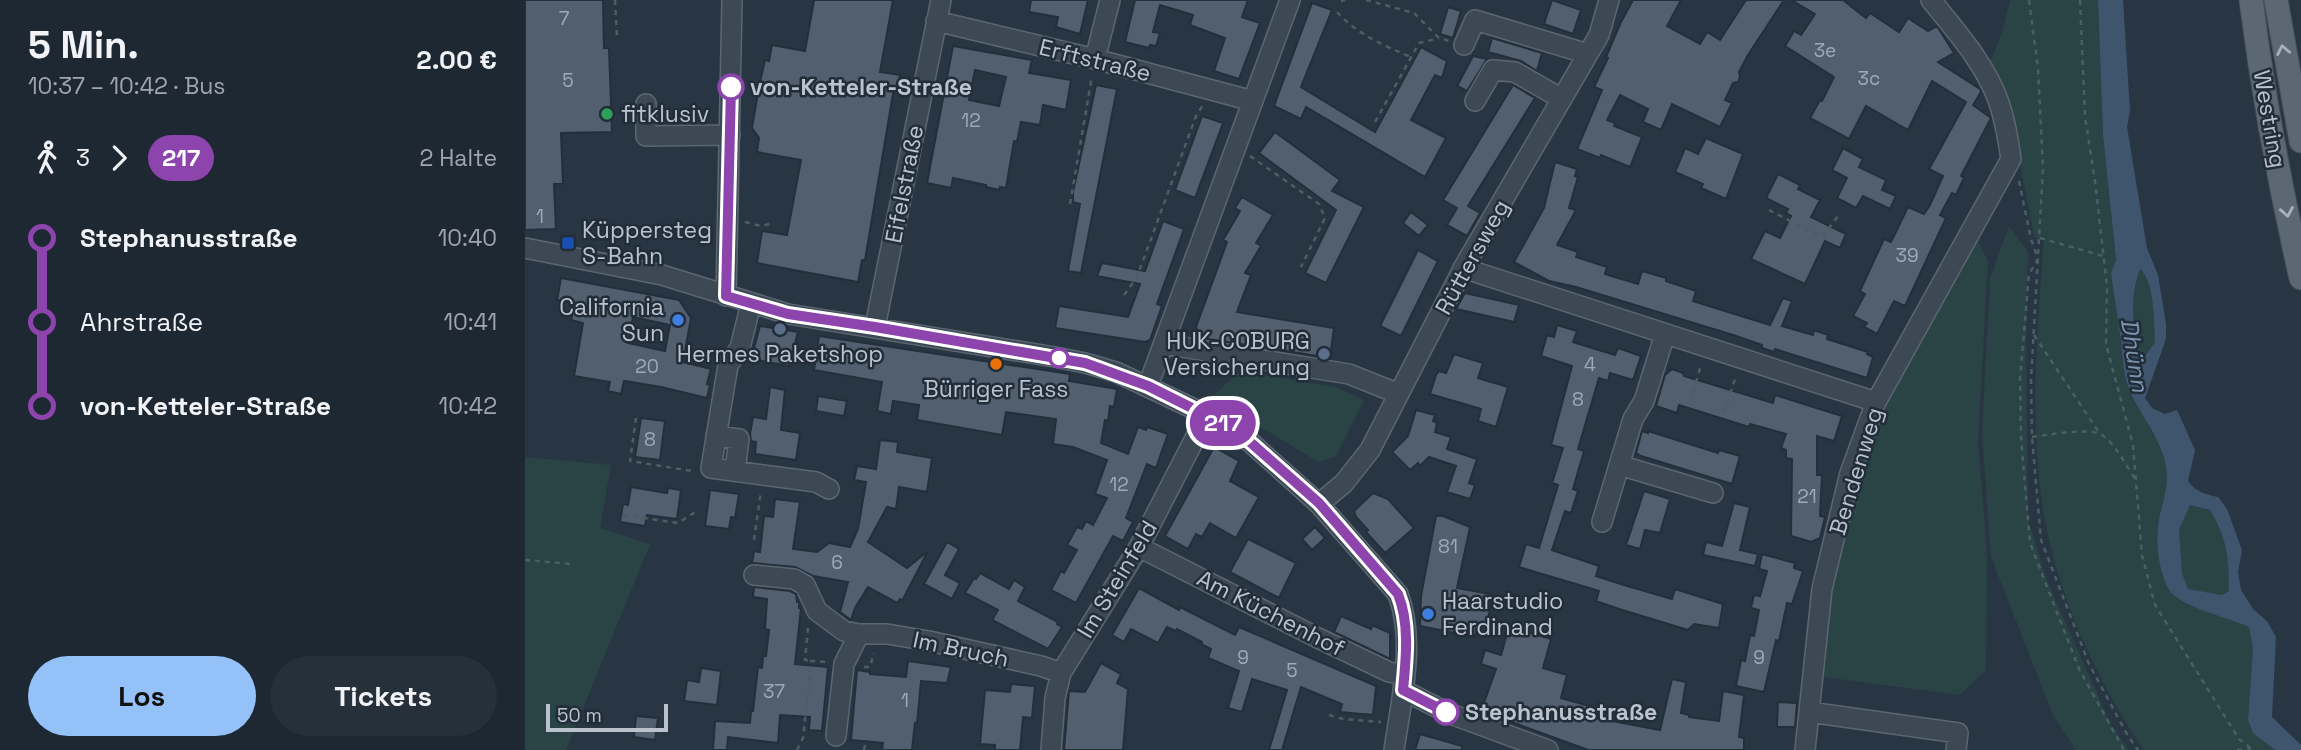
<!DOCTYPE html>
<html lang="de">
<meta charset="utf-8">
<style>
body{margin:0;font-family:"Space Grotesk",sans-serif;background:#26303b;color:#f1f3f6;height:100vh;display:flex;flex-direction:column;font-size:26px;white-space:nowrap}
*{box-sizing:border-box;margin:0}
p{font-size:23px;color:#a1a6ac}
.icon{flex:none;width:38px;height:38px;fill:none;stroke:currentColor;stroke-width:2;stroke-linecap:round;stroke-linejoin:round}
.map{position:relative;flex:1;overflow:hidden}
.side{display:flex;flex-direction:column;background:#1e2833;width:525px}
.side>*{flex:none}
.badge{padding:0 14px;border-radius:23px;font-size:24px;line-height:46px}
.scale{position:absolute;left:21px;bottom:18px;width:122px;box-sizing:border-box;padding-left:7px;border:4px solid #bac3cd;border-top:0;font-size:19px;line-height:24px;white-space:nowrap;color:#bac3cd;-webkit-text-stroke:5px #212d39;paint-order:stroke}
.map>.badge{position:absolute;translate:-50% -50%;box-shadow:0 0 0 4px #fff}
.legs{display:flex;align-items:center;gap:10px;height:77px;padding:0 28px;font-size:23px}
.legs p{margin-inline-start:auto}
.overview{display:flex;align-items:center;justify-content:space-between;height:119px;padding:0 28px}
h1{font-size:38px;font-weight:800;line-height:52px}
.primary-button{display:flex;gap:14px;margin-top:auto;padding:14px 28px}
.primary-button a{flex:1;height:80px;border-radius:42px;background:#94c1f8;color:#111;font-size:28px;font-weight:800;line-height:80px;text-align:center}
.primary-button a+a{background:#26303b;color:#f1f3f6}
ul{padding:0 28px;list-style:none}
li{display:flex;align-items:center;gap:24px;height:84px;font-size:26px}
li i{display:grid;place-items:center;width:10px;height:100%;margin:0 9px;background:currentColor}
li i::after{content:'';width:18px;height:18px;margin:-9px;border:5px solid;border-radius:50%;background:#1e2833}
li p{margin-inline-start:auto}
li:first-child i{background:linear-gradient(#0000 50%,currentColor 0)}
li:last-child i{background:linear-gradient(currentColor 50%,#0000 0)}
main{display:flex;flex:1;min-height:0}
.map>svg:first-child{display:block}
.green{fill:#2a4445}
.water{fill:#3e556d;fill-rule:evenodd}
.building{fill:#515f6f;stroke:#232f3b;stroke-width:2;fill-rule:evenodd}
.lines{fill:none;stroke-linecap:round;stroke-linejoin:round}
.minor-casing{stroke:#5b6671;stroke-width:22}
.major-casing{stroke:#46515d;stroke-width:25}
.path{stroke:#486061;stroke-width:2.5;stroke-dasharray:5 5;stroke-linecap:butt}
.minor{stroke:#3c4854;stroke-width:19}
.major{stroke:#5b6773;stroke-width:23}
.oneway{stroke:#a7b1bb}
.line-1-casing{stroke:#fff;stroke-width:16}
.line-1{stroke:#8e44ad;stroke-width:10}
.stop-1-dot{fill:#fff;stroke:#8e44ad;stroke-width:3.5}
.leisure-dot{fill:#2e9e5b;stroke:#212d39;stroke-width:2.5}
.transit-dot{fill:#1a4fb4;stroke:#212d39;stroke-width:2.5}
.shop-dot{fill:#3f7fe0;stroke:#212d39;stroke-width:2.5}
.service-dot{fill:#5c6f8a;stroke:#212d39;stroke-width:2.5}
.food-dot{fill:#e8710a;stroke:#212d39;stroke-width:2.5}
.labels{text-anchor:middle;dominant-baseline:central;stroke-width:5;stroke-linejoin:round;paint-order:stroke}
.number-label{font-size:19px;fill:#a0aab6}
.street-label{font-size:23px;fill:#bac3cd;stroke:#212d39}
.stop-label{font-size:23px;font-weight:bold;fill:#bac3cd;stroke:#212d39;text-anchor:start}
.poi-label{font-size:23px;fill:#bac3cd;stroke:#212d39;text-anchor:start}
.water-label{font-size:24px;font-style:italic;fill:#7b95af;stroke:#212d39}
</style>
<main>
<section class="side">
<div class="overview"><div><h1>5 Min.</h1><p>10:37 – 10:42 · Bus</p></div><b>2.00 €</b></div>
<div class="legs"><svg class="icon" aria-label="walk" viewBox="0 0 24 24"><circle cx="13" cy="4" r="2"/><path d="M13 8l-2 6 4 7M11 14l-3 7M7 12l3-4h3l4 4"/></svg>3<svg class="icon" aria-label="forward" viewBox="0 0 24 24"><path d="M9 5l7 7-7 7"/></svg><b class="badge" style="background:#8e44ad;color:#fff">217</b><p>2 Halte</p></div>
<ul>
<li><i style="color:#8e44ad"></i><b>Stephanusstraße</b><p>10:40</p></li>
<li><i style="color:#8e44ad"></i><span>Ahrstraße</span><p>10:41</p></li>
<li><i style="color:#8e44ad"></i><b>von-Ketteler-Straße</b><p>10:42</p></li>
</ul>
<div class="primary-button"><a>Los</a><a>Tickets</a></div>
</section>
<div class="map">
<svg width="1776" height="750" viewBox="0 0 1776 750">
<rect width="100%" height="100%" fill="#283644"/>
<path class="green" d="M 1485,0 L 1573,0 L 1578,135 L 1591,260 L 1586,273 L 1601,379 L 1627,433 L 1636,444 L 1643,475 L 1641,491 L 1634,516 L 1633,547 L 1644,590 L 1724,627 L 1728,648 L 1723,720 L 1728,733 L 1750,750 L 1619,750 C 1565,671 1523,574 1514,478 C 1506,398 1513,318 1519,238 L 1510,239 L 1496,170 L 1492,133 L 1464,66 L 1477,32 Z
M 1484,226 L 1503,252 L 1501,342 L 1503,520 L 1523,583 L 1586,725 L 1604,750 L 1551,750 L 1528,715 L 1466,557 L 1457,432 L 1465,279 Z
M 1452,239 L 1463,261 L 1453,441 L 1462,557 L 1461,670 L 1435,695 L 1291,676 L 1305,584 L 1338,457 L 1358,403 Z
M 1615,269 C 1632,284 1629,321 1630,343 L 1615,363 C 1609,328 1604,303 1615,269 Z
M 715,371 L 810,387 L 839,400 L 811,456 L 793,462 L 687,397 Z
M 0,457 L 86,465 L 75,528 L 125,544 L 41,750 L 0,750 Z
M 1665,505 L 1685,510 C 1702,539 1704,559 1704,592 L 1697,595 L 1663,589 L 1657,573 L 1654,530 Z"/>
<path class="water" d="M 1573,0 L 1598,0 L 1605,111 L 1602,127 L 1622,248 L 1633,275 L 1641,324 L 1641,339 L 1620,398 L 1627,408 L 1640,414 L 1652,410 L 1670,450 L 1663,481 C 1671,492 1679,494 1693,497 L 1702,509 L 1717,550 L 1713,572 L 1716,590 L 1728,609 L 1742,621 L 1751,637 L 1747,717 L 1776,745 L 1776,750 L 1750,750 L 1728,733 L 1723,720 L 1728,648 L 1724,627 C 1703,617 1653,607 1643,588 C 1632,567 1630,536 1635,514 C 1638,502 1642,490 1642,477 C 1642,441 1611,414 1601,380 C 1598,368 1597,354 1596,342 C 1593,319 1589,296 1586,273 L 1591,260 L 1578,135 ZM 1615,269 C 1630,282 1629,323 1630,342 L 1616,362 C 1608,332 1604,298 1615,269 ZM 1665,505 L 1685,510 C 1702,538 1704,559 1704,591 L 1697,595 L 1663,589 L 1657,573 L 1654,530 Z"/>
<path class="building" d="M 0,0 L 78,0 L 79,48 L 84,48 L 87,132 L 36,133 L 38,184 L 29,184 L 31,229 L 0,230 Z
M 289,0 L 368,0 L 355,72 L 375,75 L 373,88 L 369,88 L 340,260 L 337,260 L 333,282 L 232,263 L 237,231 L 262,235 L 276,160 L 232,152 L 234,138 L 227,128 L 234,86 L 240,60 L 244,61 L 247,45 L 280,51 Z
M 506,0 L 563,0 L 555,34 L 531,27 L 533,17 L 504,12 Z
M 610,0 L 723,0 L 717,17 L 735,23 L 714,79 L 689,71 L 700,38 L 665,25 L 668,15 L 635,5 L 628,32 L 635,33 L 631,46 L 625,45 L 624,48 L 600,42 Z
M 1027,0 L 1056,10 L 1048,34 L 1019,24 Z
M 1108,0 L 1156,0 L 1142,26 L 1175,44 L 1182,32 L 1195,40 L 1221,0 L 1259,0 L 1223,55 L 1214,72 L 1215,77 L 1213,82 L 1208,83 L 1200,100 L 1207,103 L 1195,127 L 1147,104 L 1136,130 L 1118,122 L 1123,109 L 1095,95 L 1082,120 L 1090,123 L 1089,126 L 1117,137 L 1105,167 L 1076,155 L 1075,158 L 1052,149 L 1077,90 L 1069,87 L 1083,58 L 1081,57 L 1096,22 Z
M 1266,0 L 1318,0 L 1341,18 L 1345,13 L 1374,32 L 1383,18 L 1403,31 L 1412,26 L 1429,53 L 1413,62 L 1455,89 L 1456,92 L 1448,105 L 1466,118 L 1436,176 L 1439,178 L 1431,195 L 1427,193 L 1415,215 L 1421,218 L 1380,306 L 1369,301 L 1352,334 L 1339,327 L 1342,323 L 1328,316 L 1340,294 L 1335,291 L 1359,239 L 1366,242 L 1383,207 L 1399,214 L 1405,205 L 1418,176 L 1404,169 L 1441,102 L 1407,81 L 1383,130 L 1341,106 L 1324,139 L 1285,118 L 1295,100 L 1297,101 L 1309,77 L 1260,46 L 1269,31 L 1276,35 L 1290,14 Z
M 787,3 L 807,10 L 776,87 L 850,132 L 896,47 L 922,61 L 917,78 L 910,75 L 886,120 L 921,138 L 900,177 L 781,107 L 776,119 L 749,106 Z
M 923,7 L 936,11 L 928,38 L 915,34 Z
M 967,38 L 1017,53 L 1012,71 L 996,61 L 963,52 Z
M 428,46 L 507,60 L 504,73 L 546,80 L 541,110 L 518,105 L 515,125 L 496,122 L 492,142 L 489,141 L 481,188 L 475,187 L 474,190 L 461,187 L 461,185 L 428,178 L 426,188 L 402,183 ZM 450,70 L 481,77 L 474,106 L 444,100 Z
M 948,56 L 962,59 L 942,91 L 932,86 Z
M 571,85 L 592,89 L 556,273 L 543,271 L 555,204 L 548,202 L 548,192 Z
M 988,85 L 1010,98 L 943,206 L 955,213 L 942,236 L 922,225 L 932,208 L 918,200 Z
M 677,116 L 698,123 L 670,198 L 650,190 Z
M 750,132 L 815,180 L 807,191 L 839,207 L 801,283 L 780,273 L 811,210 L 734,153 Z
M 1181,138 L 1218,154 L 1201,199 L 1176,188 L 1178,184 L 1150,172 L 1160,148 L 1173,154 Z
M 1318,148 L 1338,159 L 1334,167 L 1361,180 L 1357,190 L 1371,196 L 1365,209 L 1338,196 L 1331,208 L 1312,198 L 1322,178 L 1307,170 Z
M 1030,162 L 1052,169 L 1050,176 L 1053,177 L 1044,208 L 1051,210 L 1032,245 L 1053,252 L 1051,257 L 1082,267 L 1080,274 L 1113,284 L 1117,271 L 1141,278 L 1141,281 L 1171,291 L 1168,301 L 1245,325 L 1258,298 L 1267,301 L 1257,326 L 1288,335 L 1289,330 L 1303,335 L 1302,339 L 1343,352 L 1342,354 L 1348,357 L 1342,378 L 1250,349 L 1249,352 L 1237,348 L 1237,345 L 1208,335 L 1051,287 L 1024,281 L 989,262 L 1019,208 Z
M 1253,174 L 1275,185 L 1273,189 L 1295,200 L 1286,217 L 1321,234 L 1315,248 L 1300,241 L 1280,284 L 1226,259 L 1240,231 L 1255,238 L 1266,216 L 1261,213 L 1263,209 L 1241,198 Z
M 717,197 L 748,215 L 731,243 L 736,246 L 720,273 L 726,275 L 712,312 L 809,328 L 805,358 L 677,338 L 671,327 L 702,242 L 698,240 L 715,211 L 710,208 Z
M 886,212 L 903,225 L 894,236 L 878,223 Z
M 638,221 L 659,229 L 632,304 L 637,306 L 625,340 L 620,342 L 530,328 L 534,306 L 603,317 L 615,284 L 572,276 L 577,263 L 620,271 Z
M 893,250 L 913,261 L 876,336 L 855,326 Z
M 36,278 L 154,300 L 166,318 L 158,362 L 186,369 L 182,384 L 185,385 L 182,398 L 136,387 L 99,381 L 96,394 L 83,391 L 85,382 L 49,376 L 58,323 L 46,320 L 50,303 L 32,300 ZM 108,317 L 145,325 L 140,351 L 103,343 Z
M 940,293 L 994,305 L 989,322 L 931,309 Z
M 1032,325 L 1052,331 L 1048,342 L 1090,355 L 1093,348 L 1116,356 L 1108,380 L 1085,373 L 1083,381 L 1074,378 L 1053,449 L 1059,451 L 1048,489 L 1053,491 L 1046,513 L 1040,511 L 1027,550 L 1074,566 L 1071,576 L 1099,585 L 1147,599 L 1150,589 L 1198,604 L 1194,628 L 1169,624 L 1163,630 L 1094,609 L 1071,601 L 1074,591 L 994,567 L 1001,544 L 1014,548 L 1033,485 L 1027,483 L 1038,448 L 1026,445 L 1047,366 L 1016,356 L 1022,335 L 1029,337 Z
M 235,326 L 273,332 L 264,366 L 226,359 Z
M 294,336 L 545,374 L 544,381 L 592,389 L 589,407 L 585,406 L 583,421 L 580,420 L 576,443 L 603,454 L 613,427 L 621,430 L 622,427 L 643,434 L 631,468 L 622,464 L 601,518 L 608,522 L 598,541 L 588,536 L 551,603 L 526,590 L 536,571 L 539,573 L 552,550 L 542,545 L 552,527 L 557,529 L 561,521 L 568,525 L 582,498 L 570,494 L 582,460 L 548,447 L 528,444 L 531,419 L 481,412 L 477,435 L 392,420 L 394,405 L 368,401 L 366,414 L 352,411 L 357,382 L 289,370 Z
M 929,354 L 958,363 L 953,378 L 983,387 L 971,427 L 953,421 L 956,409 L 905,394 L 911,375 L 914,371 L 921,373 Z
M 1147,369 L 1158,373 L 1159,376 L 1248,403 L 1250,395 L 1317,416 L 1309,441 L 1292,436 L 1292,475 L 1297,475 L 1295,516 L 1300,517 L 1295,538 L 1286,542 L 1266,536 L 1267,459 L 1261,458 L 1261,450 L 1256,448 L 1261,434 L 1225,424 L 1224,427 L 1154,405 L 1152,413 L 1131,406 L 1140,375 Z
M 245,387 L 260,390 L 256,430 L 275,433 L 271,460 L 230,454 L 231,442 L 226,441 L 225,434 L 228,417 L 241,419 Z
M 293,396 L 322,401 L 319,416 L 291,411 Z
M 891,410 L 910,415 L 908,421 L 912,423 L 910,432 L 926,437 L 922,449 L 952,459 L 944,483 L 950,485 L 945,499 L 922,492 L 931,466 L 904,457 L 895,466 L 893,463 L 885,470 L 867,452 L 883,436 Z
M 116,418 L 140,421 L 135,460 L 110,457 Z
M 1117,431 L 1123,433 L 1123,431 L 1193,453 L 1194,450 L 1215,456 L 1207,484 L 1116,456 L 1111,453 Z
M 355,440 L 373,442 L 372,452 L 407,458 L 402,492 L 374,487 L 371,509 L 362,507 L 343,542 L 382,568 L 403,551 L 377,601 L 375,599 L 372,603 L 343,587 L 330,608 L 326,620 L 315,612 L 323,582 L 288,576 L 270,567 L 227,563 L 229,551 L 235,552 L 239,516 L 248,517 L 250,499 L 275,502 L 268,549 L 292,552 L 304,543 L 325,547 L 333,529 L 341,482 L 329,480 L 332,466 L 351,469 Z
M 689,447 L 714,461 L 705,481 L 734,497 L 711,538 L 685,523 L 677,537 L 671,534 L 663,549 L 640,536 Z
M 106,487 L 142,493 L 143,488 L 156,490 L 152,519 L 122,515 L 120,526 L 95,522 L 98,504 L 103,505 Z
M 185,490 L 214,494 L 210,518 L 206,517 L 204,529 L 180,526 Z
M 1119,491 L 1145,499 L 1135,533 L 1120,530 L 1115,549 L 1101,545 Z
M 848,493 L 863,499 L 889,528 L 860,553 L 841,532 L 843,530 L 831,517 L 829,511 Z
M 1209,503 L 1225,507 L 1215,550 L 1233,554 L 1230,566 L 1178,555 L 1181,542 L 1197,546 Z
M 911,516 L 918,516 L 945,527 L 932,588 L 965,594 L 963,602 L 966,603 L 962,625 L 953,623 L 950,637 L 895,626 L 896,596 Z
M 790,527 L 800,538 L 787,550 L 777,539 Z
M 723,539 L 771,563 L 754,598 L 705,572 Z
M 422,542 L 434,549 L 420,575 L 435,583 L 427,599 L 399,584 Z
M 1237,554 L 1270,563 L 1269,568 L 1278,571 L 1267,604 L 1262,603 L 1254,641 L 1251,640 L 1239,692 L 1211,686 L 1216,660 L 1220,661 L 1225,635 L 1229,636 L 1234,610 L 1226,608 L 1229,595 L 1235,596 L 1242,571 L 1234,569 Z
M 455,573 L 484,589 L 489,580 L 500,587 L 493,601 L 533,622 L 532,624 L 537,627 L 523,649 L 467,620 L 473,610 L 440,593 L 449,578 L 451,579 Z
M 229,587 L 265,591 L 271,594 L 272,602 L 274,602 L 274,608 L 276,608 L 270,664 L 303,667 L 297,731 L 284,730 L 285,717 L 255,715 L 253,743 L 203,737 L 202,750 L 188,750 L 190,721 L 225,723 L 226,711 L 228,711 L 233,667 L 237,668 L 238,656 L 241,656 L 244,630 L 240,629 L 242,599 L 228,597 Z
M 614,588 L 654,610 L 655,607 L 710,635 L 714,627 L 851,686 L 848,715 L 815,712 L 817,704 L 776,687 L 757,750 L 744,750 L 762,690 L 727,679 L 717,712 L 703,708 L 714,671 L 683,658 L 686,649 L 676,644 L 677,642 L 652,629 L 651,631 L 642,627 L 633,643 L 606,629 L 599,642 L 587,635 Z
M 816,616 L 846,629 L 847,625 L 865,633 L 865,659 L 809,632 Z
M 984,627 L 1026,639 L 1018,668 L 1042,675 L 1036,698 L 1068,707 L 1071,718 L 1135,730 L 1147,679 L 1161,682 L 1156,713 L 1164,715 L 1164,717 L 1194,721 L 1198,691 L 1219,695 L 1214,737 L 1219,738 L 1219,750 L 1063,750 L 956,711 L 971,669 L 956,664 L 960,650 L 976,655 Z
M 383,661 L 426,667 L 422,683 L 396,681 L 392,724 L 390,723 L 387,750 L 357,750 L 358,743 L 326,740 L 332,670 L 345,672 L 345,674 L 381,677 Z
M 576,663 L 596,674 L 592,683 L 603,689 L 598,750 L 539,750 L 544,691 L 560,692 Z
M 176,668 L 196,671 L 192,705 L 159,701 L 162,680 L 174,682 Z
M 486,684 L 510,686 L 507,718 L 498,717 L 495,750 L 470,750 L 470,745 L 455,744 L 460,690 L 485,692 Z
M 1253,702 L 1272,703 L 1270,727 L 1252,727 Z
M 111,716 L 133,718 L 130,740 L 109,737 Z
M 895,734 L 937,746 L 937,750 L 890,750 Z"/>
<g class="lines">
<g class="minor-casing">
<path id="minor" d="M 411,21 L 570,59 L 728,101
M 939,45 L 950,20 L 1063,54
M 570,59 L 585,0
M 950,101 L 968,70 L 990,72 L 1037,99
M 121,104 L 121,136 L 205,135
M 0,248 L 137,275 L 263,314 L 530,357 L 560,363 L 591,372 L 682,415 L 725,442 L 794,504 L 873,594 C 891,642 876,701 869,750
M 938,268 L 1351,402
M 201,296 L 207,0
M 226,303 L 215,348 L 203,365 L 186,468 L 291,482 L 304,489
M 350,327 L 416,0
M 639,344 L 824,374 L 874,394
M 623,386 L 765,0
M 191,436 L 214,439 L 210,471
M 1094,465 L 1188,493
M 794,504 L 819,483 L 845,450 L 940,265 L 1074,35 L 1084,0
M 1077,522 L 1108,419 L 1119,401 L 1140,334
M 614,547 L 793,638 L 864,672 L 879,675
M 229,575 L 269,579 L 280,585 L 292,611 L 319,631 L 334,634 L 362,634 L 404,641 L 516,666 L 536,673
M 878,690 L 923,713 L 1023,750
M 1284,712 L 1433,733 L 1431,750
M 311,736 L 319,664 L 334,634
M 526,750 L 530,698 L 536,673 L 614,547 L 682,415
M 1280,750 L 1297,589 L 1325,473 L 1351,402 L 1486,159 C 1483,139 1480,119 1473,100 C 1459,62 1430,30 1406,0"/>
</g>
<g class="major-casing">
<path id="major" d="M 1726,0 C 1738,93 1755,187 1776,278
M 1751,0 L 1776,141"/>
</g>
<path class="path" d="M 90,0 L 92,37
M 841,0 L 889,13 L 914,38 L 924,41
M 1504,0 L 1513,68 L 1518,168 L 1506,380 L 1507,437 L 1516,540 L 1564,664 L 1603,736 L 1613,750
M 1555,0 L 1560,117 L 1570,181 L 1582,286 L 1581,344 L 1608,445 L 1617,555 L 1630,605 L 1714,739 L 1728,750
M 816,1 L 820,0
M 812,12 C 833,35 858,45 886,57
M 850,122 L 894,43 L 914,38
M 725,156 L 794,204 L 800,218 L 776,267
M 1494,181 L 1506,239 L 1513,259 L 1504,274 L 1495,379 L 1496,438 L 1505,543 L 1554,669 L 1599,750
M 545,204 L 567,76
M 1244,210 L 1297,237 L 1314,215
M 220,222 L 236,226 L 249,223
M 1515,238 L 1578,256
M 599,295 L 612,277 L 671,116 L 678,105
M 1509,335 L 1575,434
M 1165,402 L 1176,365
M 1199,413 L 1211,376
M 111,418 L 105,461 L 167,471
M 1507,437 C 1523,435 1564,427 1577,435 C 1591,445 1601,465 1610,479
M 98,515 L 153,523 L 172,511
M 229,540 L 236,491
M 0,560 L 46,564
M 283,628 L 280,660 L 286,661
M 339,667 L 345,667 L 349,653
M 804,715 L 818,719 L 856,722
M 272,750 L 278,738 L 286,661 L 301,662
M 339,750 L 340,745
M 1712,750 L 1726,749"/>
<use href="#minor" class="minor"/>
<use href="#major" class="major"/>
</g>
<defs><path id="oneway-chevron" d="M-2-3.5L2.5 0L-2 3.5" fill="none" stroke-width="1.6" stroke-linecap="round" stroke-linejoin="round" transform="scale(1.75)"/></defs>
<g class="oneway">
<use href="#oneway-chevron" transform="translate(1758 50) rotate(-101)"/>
<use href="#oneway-chevron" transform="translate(1762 212) rotate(80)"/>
</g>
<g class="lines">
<g class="line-1-casing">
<path id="line-1" d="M 206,87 L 201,296 L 263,314 L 350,327 L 560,363 L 623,386 L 705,427 L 725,442 L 794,503 L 873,594 C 885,624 881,659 878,690 L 921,712"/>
</g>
<use href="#line-1" class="line-1"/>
</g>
<g class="stop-1-dot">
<circle cx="206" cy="87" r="12"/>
<circle cx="534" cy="358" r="9"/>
<circle cx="921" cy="712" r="12"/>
</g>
<circle class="leisure-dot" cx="82" cy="114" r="7"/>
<rect class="transit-dot" x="36" y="236" width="14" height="14" rx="3.5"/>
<g class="shop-dot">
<circle cx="153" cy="320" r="7"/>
<circle cx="903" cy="614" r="7"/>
</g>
<g class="service-dot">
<circle cx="255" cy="329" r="7"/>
<circle cx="799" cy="354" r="7"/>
</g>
<circle class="food-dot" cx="471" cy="364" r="7"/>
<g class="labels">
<g class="number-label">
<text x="39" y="18">7</text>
<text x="1300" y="50">3e</text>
<text x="1344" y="78">3c</text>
<text x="43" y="80">5</text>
<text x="446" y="120">12</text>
<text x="15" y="216">1</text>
<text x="1382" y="255">39</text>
<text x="1065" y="364">4</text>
<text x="122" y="366">20</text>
<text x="1053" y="399">8</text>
<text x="125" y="439">8</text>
<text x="594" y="484">12</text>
<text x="1282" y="496">21</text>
<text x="923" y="546">81</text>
<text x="312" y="562">6</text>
<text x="718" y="657">9</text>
<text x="1234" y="657">9</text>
<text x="767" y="670">5</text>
<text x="249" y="691">37</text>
<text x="380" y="700">1</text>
</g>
<g class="street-label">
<text transform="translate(570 60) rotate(14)">Erftstraße</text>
<text transform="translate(1745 119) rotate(80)">Westring</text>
<text transform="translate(379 184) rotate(-79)">Eifelstraße</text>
<text transform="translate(947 257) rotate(-61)">Rüttersweg</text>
<text transform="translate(1331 471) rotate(-73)">Bendenweg</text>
<text transform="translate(592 579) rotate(-59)">Im Steinfeld</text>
<text transform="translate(746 613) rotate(27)">Am Küchenhof</text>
<text transform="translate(436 649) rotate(12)">Im Bruch</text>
</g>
<g class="stop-label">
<text x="225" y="87">von-Ketteler-Straße</text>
<text x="940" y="712">Stephanusstraße</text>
</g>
<g class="poi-label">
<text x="96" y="114">fitklusiv</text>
<text x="57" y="230">Küppersteg<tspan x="57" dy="26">S-Bahn</tspan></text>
<text x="139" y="307" text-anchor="end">California<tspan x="139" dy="26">Sun</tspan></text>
<text x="785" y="341" text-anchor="end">HUK-COBURG<tspan x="785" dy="26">Versicherung</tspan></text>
<text x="255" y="354" text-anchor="middle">Hermes Paketshop</text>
<text x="471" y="389" text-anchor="middle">Bürriger Fass</text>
<text x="917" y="601">Haarstudio<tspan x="917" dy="26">Ferdinand</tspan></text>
</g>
<g class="water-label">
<text transform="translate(1610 355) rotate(81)">Dhünn</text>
</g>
</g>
</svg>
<div class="scale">50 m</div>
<b class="badge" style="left:698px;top:423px;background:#8e44ad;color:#fff">217</b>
</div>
</main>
